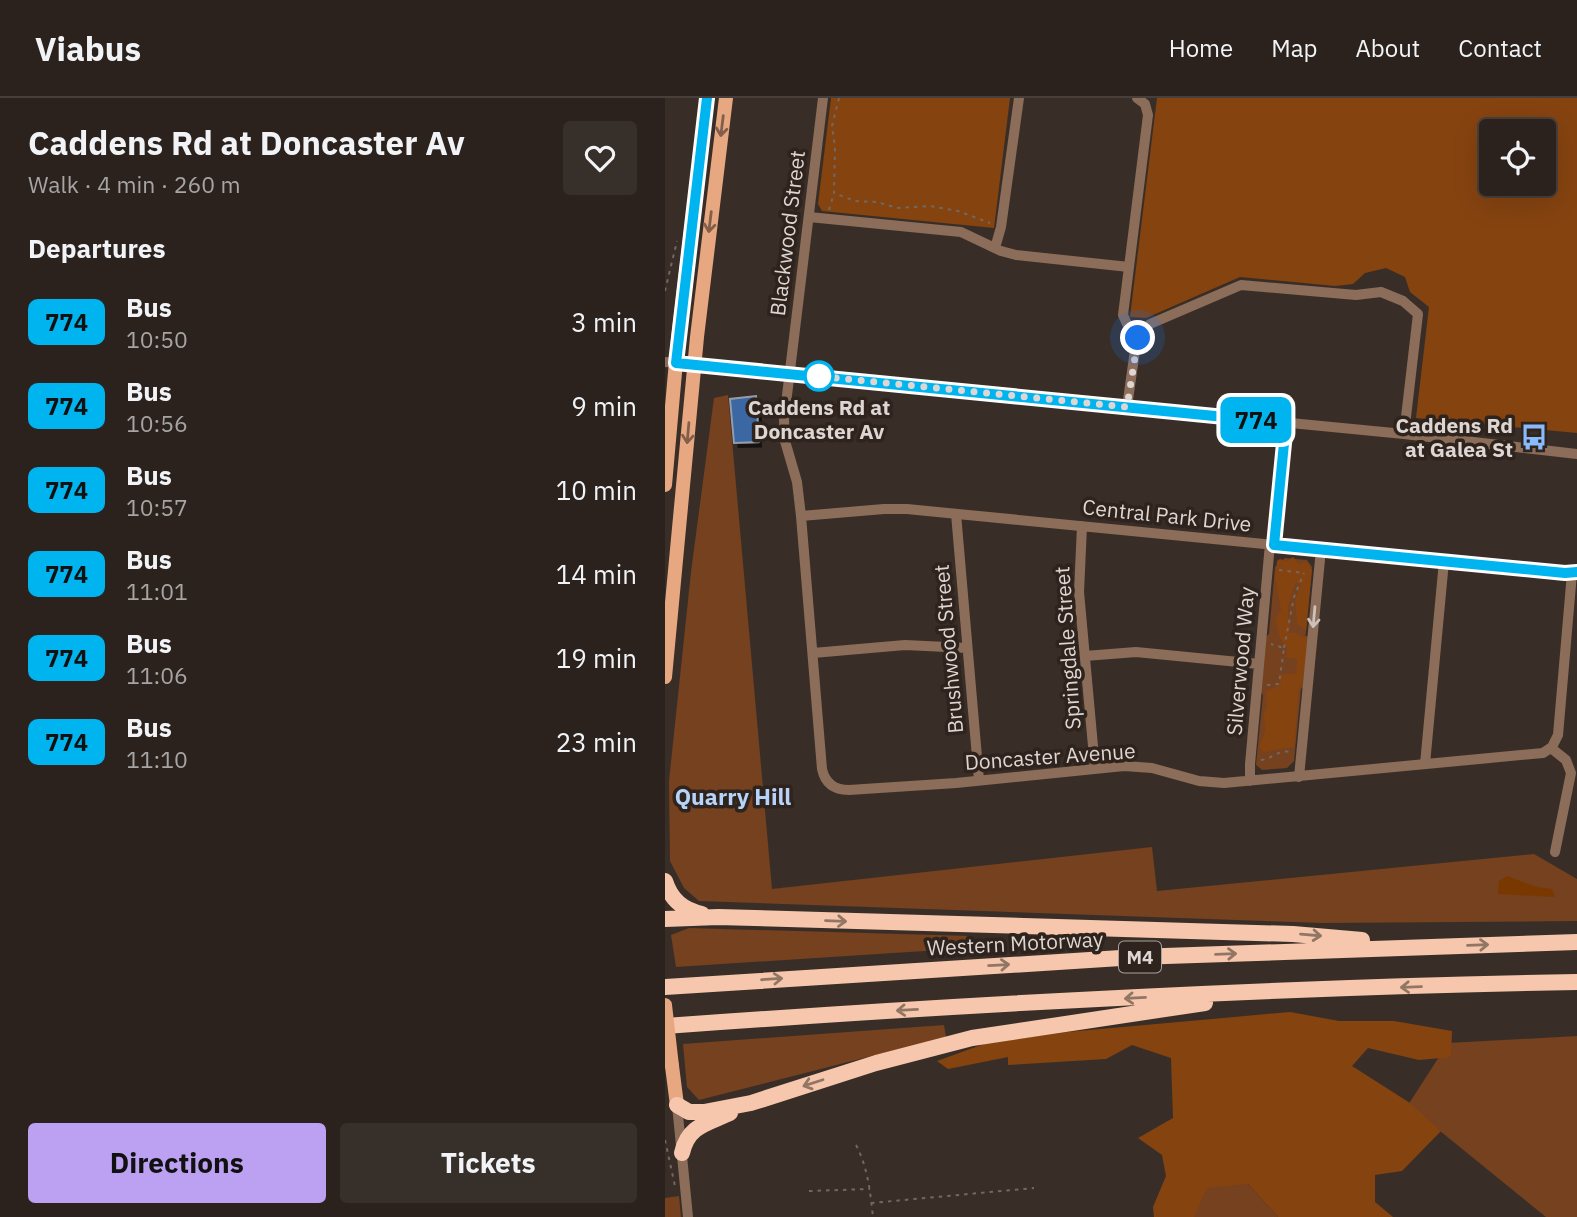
<!DOCTYPE html>
<meta charset="utf-8">
<style>
body{margin:0;font-family:"IBM Plex Sans",sans-serif;background:#372f2a;color:#f1f3f6;height:100vh;display:flex;flex-direction:column;font-size:26px;white-space:nowrap}
*{box-sizing:border-box;margin:0}
p{font-size:23px;color:#a6a4a4}
.icon{flex:none;width:38px;height:38px;fill:none;stroke:currentColor;stroke-width:2;stroke-linecap:round;stroke-linejoin:round}
.map{position:relative;flex:1;overflow:hidden}
.side{display:flex;flex-direction:column;background:#2b221d;width:665px}
.side>*{flex:none}
.badge{padding:0 14px;border-radius:10px;font-size:24px;line-height:46px}
.buttons{position:absolute;left:814px;top:21px;display:grid;gap:14px}
.buttons a{display:grid;place-items:center;width:77px;height:77px;border-radius:7px;background:#2b221d;box-shadow:0 7px 28px #0002,0 0 0 2px #473f3b;font-size:35px}
.you{position:absolute;width:35px;height:35px;margin:-18px;border:5px solid #fff;border-radius:50%;background:#1a73e8;box-shadow:0 0 0 10px #1a73e833}
.map>.badge{position:absolute;translate:-50% -50%;box-shadow:0 0 0 4px #fff}
h2{padding:0 28px;font-size:26px;line-height:63px}
.round{display:grid;place-items:center;flex:none;width:74px;height:74px;border-radius:7px;background:#372f2a}
.summary{display:flex;align-items:center;justify-content:space-between;height:119px;padding:0 28px}
h1{font-size:33px;font-weight:700;line-height:52px}
.primary-button{display:flex;gap:14px;margin-top:auto;padding:14px 28px}
.primary-button a{flex:1;height:80px;border-radius:7px;background:#bca0f2;color:#111;font-size:28px;font-weight:700;line-height:80px;text-align:center}
.primary-button a+a{background:#372f2a;color:#f1f3f6}
ul{padding:0;list-style:none}
li{display:flex;align-items:center;gap:21px;height:84px;padding:0 28px}
li div{flex:1}
li b{display:block;font-size:26px}
li em{font-style:normal}
li .badge{min-width:77px;font-weight:700;text-align:center}
header{display:flex;align-items:center;gap:42px;box-sizing:border-box;height:98px;padding:0 35px;background:#2b221d;border-bottom:2px solid #473f3b}
header strong{font-size:33px}
nav{display:flex;gap:38px;margin-inline-start:auto;font-size:24px}
main{display:flex;flex:1;min-height:0}
.map>svg:first-child{display:block}
.green{fill:#75411f}
.forest{fill:#854310;fill-rule:evenodd}
.water{fill:#793800}
.building{fill:#3a67a3;stroke:#949da9;stroke-width:2;filter:url(#shadow)}
.lines{fill:none;stroke-linecap:round;stroke-linejoin:round}
.path{stroke:#726862;stroke-width:2;stroke-dasharray:3.5 5;stroke-linecap:butt}
.minor{stroke:#8c6d5a;stroke-width:10}
.major{stroke:#e7a781;stroke-width:14}
.highway{stroke:#f6c7ac;stroke-width:16}
.major-bridge{stroke:#e7a781;stroke-width:14}
.oneway{stroke:#825f4a}
.oneway2{stroke:#cec1ba}
.oneway3{stroke:#927664}
.line-casing{stroke:#fff;stroke-width:16}
.line{stroke:#00b5ef;stroke-width:10}
.walk{stroke:#ded6d2;stroke-width:7;stroke-dasharray:0 12.6}
.stop-dot{fill:#fff;stroke:#00b5ef;stroke-width:3.5}
.labels{text-anchor:middle;dominant-baseline:central;stroke-width:7;stroke-linejoin:round;paint-order:stroke}
.shield{fill:#2f241d;stroke:#aaa19c;stroke-width:2}
.shield-label{font-size:19px;font-weight:bold;fill:#ded6d2}
.street-label{font-size:21px;fill:#ded6d2;stroke:#2f241d}
.stop-label{font-size:21px;font-weight:bold;fill:#ded6d2;stroke:#2f241d}
.poi-label{font-size:21px;font-weight:bold;fill:#ded6d2;stroke:#2f241d;text-anchor:end}
.neighbourhood-label{font-size:23px;font-weight:bold;fill:#b8d3f9;stroke:#2f241d}
</style>
<header>
<strong>Viabus</strong>
<nav><a>Home</a><a>Map</a><a>About</a><a>Contact</a></nav>
</header>
<main>
<section class="side">
<div class="summary"><div><h1>Caddens Rd at Doncaster Av</h1><p>Walk · 4 min · 260 m</p></div><a class="round"><svg class="icon" aria-label="heart" viewBox="0 0 24 24"><path d="M12 20l-8-8c-3-5 5-10 8-4 3-6 11-1 8 4z"/></svg></a></div>
<h2>Departures</h2>
<ul>
<li><span class="badge" style="background:#00b5ef;color:#111">774</span><div><b>Bus</b><p>10:50</p></div><em>3 min</em></li>
<li><span class="badge" style="background:#00b5ef;color:#111">774</span><div><b>Bus</b><p>10:56</p></div><em>9 min</em></li>
<li><span class="badge" style="background:#00b5ef;color:#111">774</span><div><b>Bus</b><p>10:57</p></div><em>10 min</em></li>
<li><span class="badge" style="background:#00b5ef;color:#111">774</span><div><b>Bus</b><p>11:01</p></div><em>14 min</em></li>
<li><span class="badge" style="background:#00b5ef;color:#111">774</span><div><b>Bus</b><p>11:06</p></div><em>19 min</em></li>
<li><span class="badge" style="background:#00b5ef;color:#111">774</span><div><b>Bus</b><p>11:10</p></div><em>23 min</em></li>
</ul>
<div class="primary-button"><a>Directions</a><a>Tickets</a></div>
</section>
<div class="map">
<svg width="912" height="1119" viewBox="0 0 912 1119">
<defs>
<filter id="shadow"><feDropShadow dx="4.5" dy="4.5" stdDeviation="0" flood-color="#0009"/></filter>
</defs>
<rect width="100%" height="100%" fill="#392e27"/>
<path class="green" d="M 63,297 L 107,791 L 487,749 L 492,793 L 869,756 L 912,781 L 912,823 L 658,825 L 34,803 L 19,790 L 5,763 L 4,683 L 26,474 L 49,300 Z
M 620,460 L 642,462 L 647,469 L 640,543 L 643,547 L 640,588 L 636,591 L 629,663 L 622,670 L 597,672 L 591,667 L 598,597 L 595,592 L 600,539 L 604,536 L 610,469 Z
M 24,830 L 305,838 L 290,851 L 11,869 L 6,837 Z
M 279,927 L 281,939 L 34,1002 L 22,989 L 18,946 Z
M 912,938 L 912,1119 L 881,1119 L 743,1007 L 783,945 Z
M 550,1050 L 613,1119 L 528,1119 Z
M 14,1098 L 16,1119 L 0,1119 L 0,1100 Z"/>
<path class="forest" d="M 166,0 L 345,0 L 329,130 L 157,113 L 153,106 Z
M 492,0 L 912,0 L 912,335 L 751,320 L 764,209 L 745,194 L 740,179 L 721,170 L 700,175 L 688,186 L 670,188 L 575,179 L 481,220 L 465,219 ZM 826,33 L 878,33 L 878,86 L 826,86 Z
M 628,459 L 634,466 L 641,464 L 647,472 L 641,533 L 632,526 L 630,503 L 636,486 L 631,485 C 627,491 623,507 623,516 C 624,523 626,527 624,535 L 631,535 L 637,539 L 643,538 L 645,541 L 637,586 L 634,590 L 629,649 L 598,654 L 594,649 L 600,634 L 599,614 L 602,608 L 601,593 L 615,587 L 616,576 L 631,576 L 632,561 L 619,559 L 622,556 L 622,549 L 615,541 L 611,522 L 616,511 L 610,481 L 612,463 L 615,461 L 622,463 Z
M 625,914 L 674,923 L 729,923 L 787,933 L 786,959 L 754,962 L 703,950 L 687,968 L 745,1005 L 776,1033 L 737,1073 L 710,1077 L 710,1104 L 728,1119 L 613,1119 L 583,1086 L 542,1090 L 529,1119 L 489,1119 L 488,1109 L 501,1078 L 497,1057 L 473,1040 L 508,1020 L 506,960 L 467,947 L 441,961 L 343,967 L 343,959 L 283,971 L 272,963 L 319,946 L 402,934 Z"/>
<path class="water" d="M 842,778 L 871,789 L 887,791 L 890,799 L 833,796 L 834,783 Z"/>
<path class="building" d="M 91,298 L 94,344 L 69,345 L 65,301 Z"/>
<g class="lines">
<path class="path" d="M 174,0 L 167,28 L 170,49 L 169,95 L 190,103 L 212,104 L 232,110 L 265,108 L 293,113 L 325,125
M 164,112 L 169,95
M 0,193 L 12,143
M 614,472 L 639,475
M 619,550 L 629,499 L 639,475
M 602,587 L 614,586 L 619,550 L 606,546
M 596,662 C 607,661 614,651 626,654
M 0,1042 L 10,1088
M 191,1047 C 203,1070 205,1093 208,1119
M 144,1093 L 205,1091
M 206,1105 L 369,1090"/>
<path class="minor" d="M 158,0 L 119,322 L 120,343 L 132,384 L 136,418 L 157,671 C 160,685 169,692 184,692 L 291,685 L 459,668 L 487,670 L 534,683 L 559,685 L 878,655 L 887,649 L 893,637 L 907,475
M 472,0 L 480,6 L 483,17 L 458,217 L 462,226 L 475,236
M 144,119 L 296,134 L 336,153 L 351,157 L 464,169
M 330,150 L 336,129 L 354,0
M 0,264 L 739,336 L 912,356
M 462,309 L 471,245 L 475,236 L 485,226 L 576,187 L 691,197 L 716,194 L 738,203 L 753,216 L 739,336
M 291,416 L 314,682
M 136,418 L 219,411 L 242,411 L 813,467 L 900,475 L 912,474
M 417,428 L 414,494 L 430,670
M 609,447 L 621,325
M 148,555 L 240,547 L 302,550
M 420,558 L 471,554 L 594,566
M 886,650 L 901,662 L 906,675 L 890,754
M 760,666 L 779,463
M 634,679 L 656,451
M 585,683 L 585,666 L 605,446
M 12,1007 L 23,1119"/>
<path class="major" d="M 0,387 L 13,241 L 42,0
M 0,579 L 32,239 L 61,0
M 7,968 L 12,1007"/>
<path class="highway" d="M 0,783 C 6,802 18,812 37,816
M 0,821 L 53,819 L 628,836 L 697,842
M 0,889 L 471,859 L 912,844
M 0,928 C 303,906 608,889 912,884
M 12,1007 L 24,1014 L 39,1014 L 86,1005 L 211,965 L 307,940 L 540,905
M 17,1055 C 23,1028 41,1026 65,1015"/>
<path class="major-bridge" d="M 0,907 L 7,968"/>
</g>
<defs><path id="oneway-shaft" d="M-6 0H5M1.5-3L5.5 0L1.5 3" fill="none" stroke-width="1.6" stroke-linecap="round" stroke-linejoin="round" transform="scale(1.75)"/></defs>
<g class="oneway">
<use href="#oneway-shaft" transform="translate(57 28) rotate(97)"/>
<use href="#oneway-shaft" transform="translate(45 124) rotate(97)"/>
<use href="#oneway-shaft" transform="translate(23 335) rotate(95)"/>
</g>
<use class="oneway2" href="#oneway-shaft" transform="translate(649 519) rotate(95)"/>
<g class="oneway3">
<use href="#oneway-shaft" transform="translate(171 823) rotate(2)"/>
<use href="#oneway-shaft" transform="translate(646 837) rotate(5)"/>
<use href="#oneway-shaft" transform="translate(813 847) rotate(-2)"/>
<use href="#oneway-shaft" transform="translate(561 856) rotate(-2)"/>
<use href="#oneway-shaft" transform="translate(334 867) rotate(-3)"/>
<use href="#oneway-shaft" transform="translate(107 881) rotate(-4)"/>
<use href="#oneway-shaft" transform="translate(746 889) rotate(178)"/>
<use href="#oneway-shaft" transform="translate(470 900) rotate(177)"/>
<use href="#oneway-shaft" transform="translate(242 912) rotate(177)"/>
<use href="#oneway-shaft" transform="translate(148 985) rotate(162)"/>
</g>
<g class="lines">
<g class="line-casing">
<path id="line" d="M 42,0 L 11,265 L 621,325 L 609,447 L 900,475 L 912,474"/>
</g>
<use href="#line" class="line"/>
<path class="walk" d="M 154,278 L 150,278 L 462,309 L 473,240"/>
</g>
<defs>
<g id="bus-bare" transform="scale(2.1)"><path d="M-5-6H5V4H4V6H2V4H-2V6H-4V4H-5ZM-3.5-4V0h7V-4ZM-3.5 1.2v1.5H-2V1.2ZM2 1.2v1.5H3.5V1.2Z" fill="#89bafc" stroke="#2f241d" stroke-width="2.5" paint-order="stroke"/></g>
</defs>
<g fill-rule="evenodd">
<use href="#bus-bare" x="869" y="339"/>
</g>
<circle class="stop-dot" cx="154" cy="278" r="14"/>
<g class="labels">
<rect class="shield" x="454" y="843.5" width="42" height="31" rx="5"/>
<g class="shield-label">
<text x="475" y="859">M4</text>
</g>
<g class="street-label">
<text transform="translate(122 135) rotate(-83)">Blackwood Street</text>
<text transform="translate(502 417) rotate(6)">Central Park Drive</text>
<text transform="translate(402 550) rotate(-94)">Springdale Street</text>
<text transform="translate(283 551) rotate(-95)">Brushwood Street</text>
<text transform="translate(575 563) rotate(-85)">Silverwood Way</text>
<text transform="translate(385 658) rotate(-4)">Doncaster Avenue</text>
<text transform="translate(350 845) rotate(-3)">Western Motorway</text>
</g>
<g class="stop-label">
<text x="154" y="309">Caddens Rd at<tspan x="154" dy="24">Doncaster Av</tspan></text>
</g>
<g class="poi-label">
<text x="848" y="327">Caddens Rd<tspan x="848" dy="24">at Galea St</tspan></text>
</g>
<g class="neighbourhood-label">
<text x="68" y="698">Quarry Hill</text>
</g>
</g>
</svg>
<div class="buttons">
<a><svg class="icon" aria-label="locate" viewBox="0 0 24 24"><circle cx="12" cy="12" r="6"/><path d="M12 2v4M12 18v4M2 12h4M18 12h4"/></svg></a>
</div>
<div class="you" style="left:473px;top:240px"></div>
<b class="badge" style="left:591px;top:322px;background:#00b5ef;color:#111">774</b>
</div>
</main>
